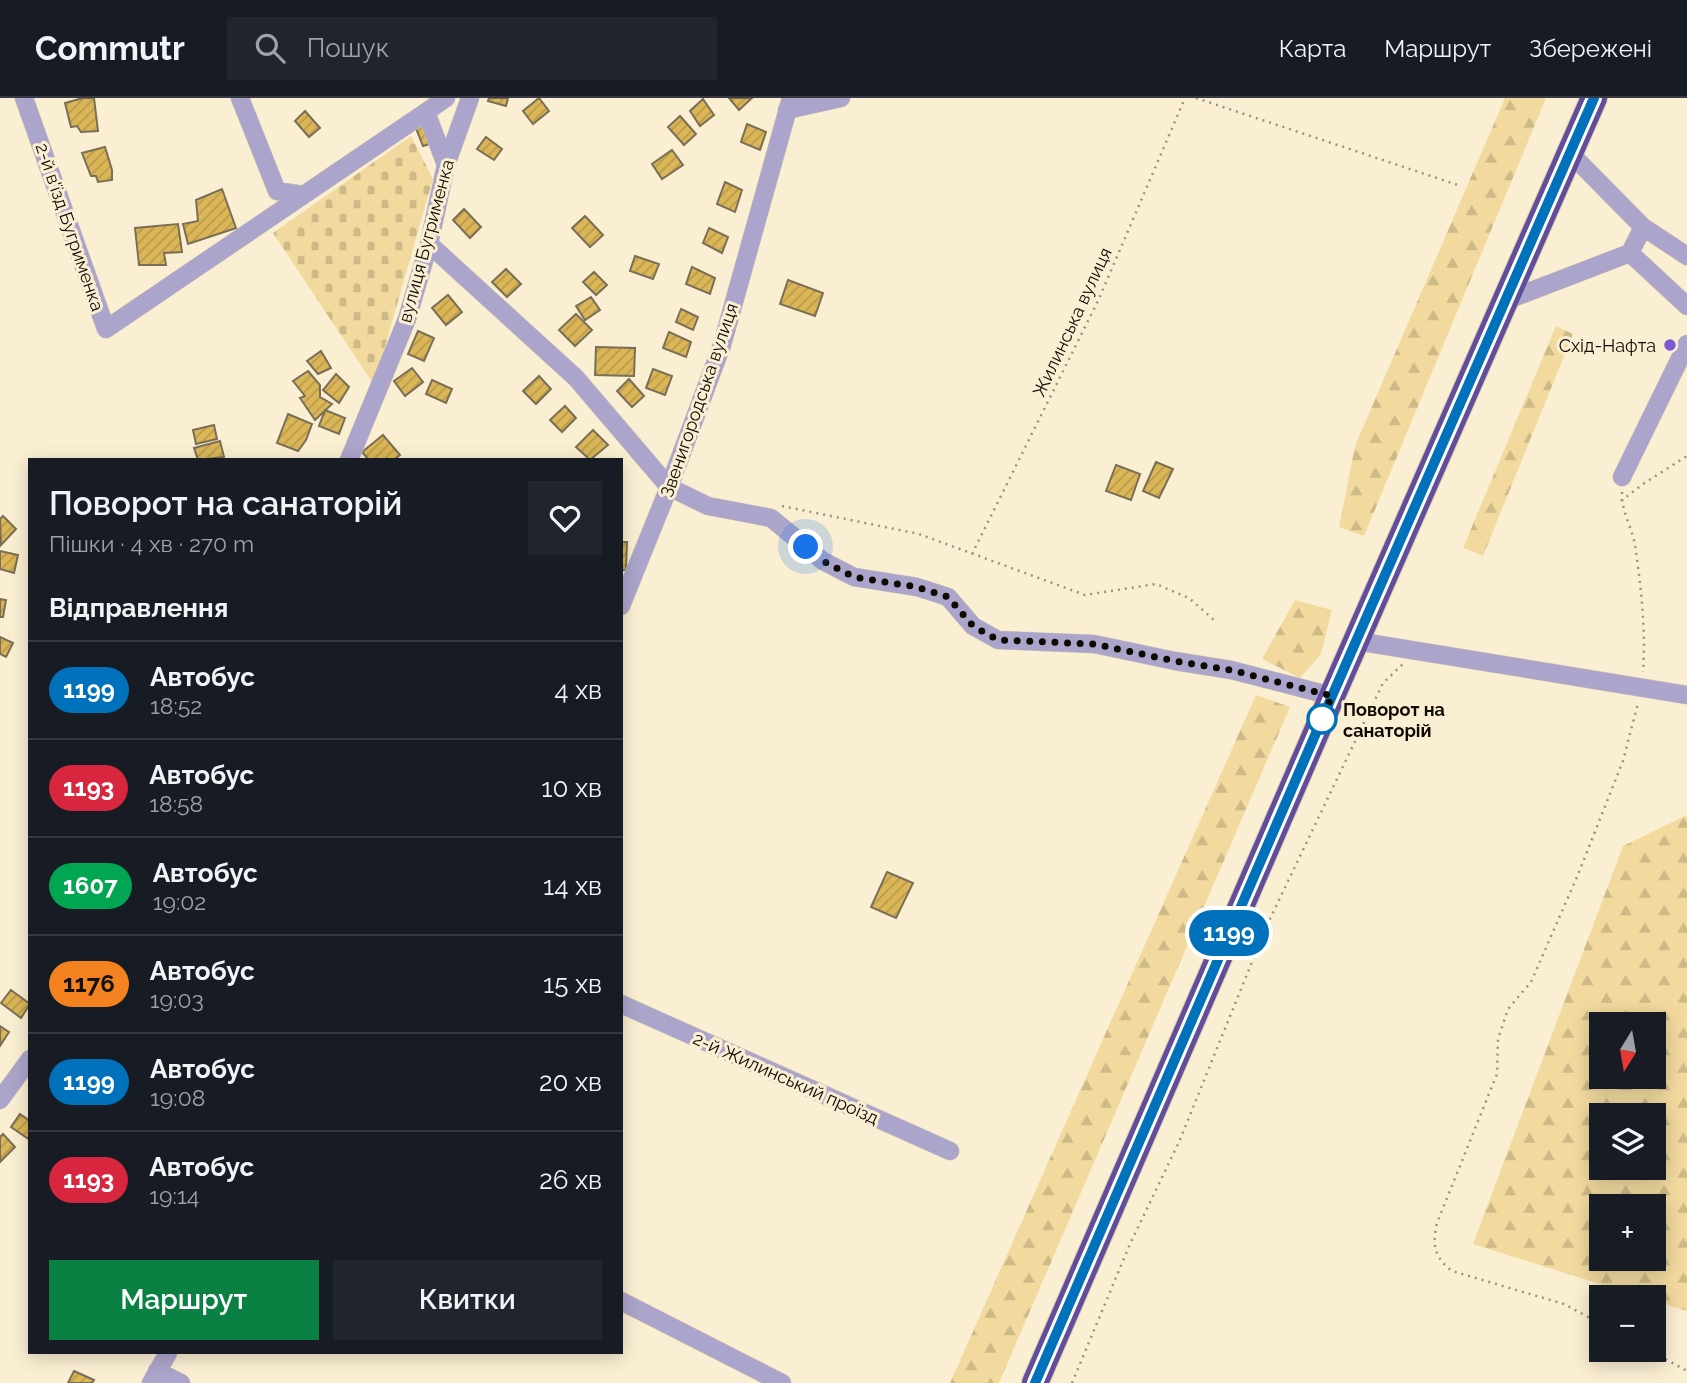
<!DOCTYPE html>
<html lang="uk">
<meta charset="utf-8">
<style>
body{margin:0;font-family:Raleway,sans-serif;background:#20242c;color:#f1f3f6;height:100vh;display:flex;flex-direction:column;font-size:26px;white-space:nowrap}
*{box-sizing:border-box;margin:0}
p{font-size:23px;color:#9ea1a6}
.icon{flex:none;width:38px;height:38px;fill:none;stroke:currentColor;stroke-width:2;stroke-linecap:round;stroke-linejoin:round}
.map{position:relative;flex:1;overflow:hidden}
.drawer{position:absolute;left:28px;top:360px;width:595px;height:896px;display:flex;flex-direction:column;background:#171b24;border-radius:0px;box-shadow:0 4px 18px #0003}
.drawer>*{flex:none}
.badge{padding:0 14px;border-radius:23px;font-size:24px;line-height:46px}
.needle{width:46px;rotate:191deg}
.buttons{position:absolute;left:1589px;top:914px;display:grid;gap:14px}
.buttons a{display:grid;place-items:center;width:77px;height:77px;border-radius:0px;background:#171b24;box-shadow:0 4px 18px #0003;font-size:35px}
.you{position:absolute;width:35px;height:35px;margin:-18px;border:5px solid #fff;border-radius:50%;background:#1a73e8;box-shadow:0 0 0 10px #1a73e833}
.map>.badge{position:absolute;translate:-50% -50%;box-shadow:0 0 0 4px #fff}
h2{padding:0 21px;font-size:26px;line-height:63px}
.round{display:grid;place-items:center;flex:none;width:74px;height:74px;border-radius:0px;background:#20242c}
.headline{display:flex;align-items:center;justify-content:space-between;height:119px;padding:0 21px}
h1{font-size:33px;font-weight:600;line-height:52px}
.button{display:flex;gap:14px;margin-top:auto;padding:14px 21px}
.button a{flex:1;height:80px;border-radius:0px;background:#0b8043;color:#fff;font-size:28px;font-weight:600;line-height:80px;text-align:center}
.button a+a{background:#20242c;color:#f1f3f6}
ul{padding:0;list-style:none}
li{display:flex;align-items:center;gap:21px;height:98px;padding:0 21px;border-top:2px solid #363941}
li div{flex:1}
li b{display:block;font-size:26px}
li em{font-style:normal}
li .badge{min-width:77px;font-weight:700;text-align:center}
header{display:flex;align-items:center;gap:42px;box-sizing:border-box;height:98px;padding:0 35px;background:#171b24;border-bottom:2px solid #363941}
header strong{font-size:33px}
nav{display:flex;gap:38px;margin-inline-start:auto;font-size:24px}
.search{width:490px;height:63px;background:#20242c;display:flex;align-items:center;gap:18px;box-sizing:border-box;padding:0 24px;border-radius:0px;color:#9ea1a6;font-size:26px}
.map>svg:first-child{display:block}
.forest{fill:url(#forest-firs);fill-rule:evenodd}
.cemetery{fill:url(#cemetery-stones)}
.building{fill:url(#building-hatch);stroke:#7a6f56;stroke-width:2}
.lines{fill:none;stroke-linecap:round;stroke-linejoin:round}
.minor-casing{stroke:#d5cbb2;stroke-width:19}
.highway-casing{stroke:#d5cbb2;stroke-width:28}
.path{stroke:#9b927f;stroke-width:2.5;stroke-dasharray:2 5;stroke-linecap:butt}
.minor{stroke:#aca5cb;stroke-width:18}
.highway{stroke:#624d9a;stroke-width:26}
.line-casing{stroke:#fff;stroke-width:16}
.line{stroke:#0072bc;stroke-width:10}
.walk{stroke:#0f0b03;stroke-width:7;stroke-dasharray:0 12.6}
.poi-dot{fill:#7d58d1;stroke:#fbefd3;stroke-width:2.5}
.stop-dot{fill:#fff;stroke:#0072bc;stroke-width:3.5}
.labels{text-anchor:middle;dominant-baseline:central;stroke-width:6;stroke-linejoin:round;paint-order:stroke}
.street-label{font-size:18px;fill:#0f0b03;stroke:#fbefd3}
.poi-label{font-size:18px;fill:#0f0b03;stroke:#fbefd3;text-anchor:end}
.stop-label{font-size:18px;font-weight:bold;fill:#0f0b03;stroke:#fbefd3;text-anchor:start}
</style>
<header>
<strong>Commutr</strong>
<div class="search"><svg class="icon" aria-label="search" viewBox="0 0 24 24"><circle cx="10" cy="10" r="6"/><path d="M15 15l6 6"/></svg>Пошук</div>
<nav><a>Карта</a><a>Маршрут</a><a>Збережені</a></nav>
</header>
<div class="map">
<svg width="1687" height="1285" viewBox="0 0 1687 1285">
<defs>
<pattern id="forest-firs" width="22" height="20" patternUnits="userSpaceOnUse" patternTransform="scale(1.75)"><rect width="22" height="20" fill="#f2da9f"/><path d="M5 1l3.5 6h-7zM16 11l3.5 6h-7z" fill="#ceba87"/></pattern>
<pattern id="cemetery-stones" width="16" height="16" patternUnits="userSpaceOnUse" patternTransform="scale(1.75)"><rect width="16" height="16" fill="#f2da9f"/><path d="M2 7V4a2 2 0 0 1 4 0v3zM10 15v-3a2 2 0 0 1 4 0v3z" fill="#ceba87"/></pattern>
<pattern id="building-hatch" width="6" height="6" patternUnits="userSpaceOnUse" patternTransform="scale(1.75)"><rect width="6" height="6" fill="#dab657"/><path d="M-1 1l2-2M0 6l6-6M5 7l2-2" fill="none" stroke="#ba9b4a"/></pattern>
</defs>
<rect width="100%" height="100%" fill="#fbefd3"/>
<path class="forest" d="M 1505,0 L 1546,0 L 1364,438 L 1339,429 L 1355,348 Z
M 1556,228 L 1573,236 L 1483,458 L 1463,450 Z
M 1295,502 L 1332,512 L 1321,556 L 1300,580 L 1262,561 Z
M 1256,597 L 1290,609 L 999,1285 L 950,1285 Z
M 1687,717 L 1687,1213 L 1654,1203 L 1654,1199 L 1641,1199 L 1473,1146 L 1623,748 ZM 1601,926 L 1654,926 L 1654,978 L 1601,978 ZM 1601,1017 L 1654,1017 L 1654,1069 L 1601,1069 ZM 1601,1108 L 1654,1108 L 1654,1160 L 1601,1160 Z"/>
<path class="cemetery" d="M 411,38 L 433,81 L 374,287 L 273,135 Z"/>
<path class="building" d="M 83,0 L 94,0 L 98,33 L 81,34 L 77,28 L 71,29 L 65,5 Z
M 489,0 L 508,0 L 506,8 L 488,3 Z
M 539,0 L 549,13 L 533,26 L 523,13 Z
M 729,0 L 752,0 L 739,12 Z
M 703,1 L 714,17 L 700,28 L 690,13 Z
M 305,13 L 320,30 L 309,39 L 295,23 Z
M 680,18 L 696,36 L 684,47 L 668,29 Z
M 425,21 L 434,45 L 423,48 L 414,25 Z
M 747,26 L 766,34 L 760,52 L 741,44 Z
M 486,39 L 502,51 L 494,62 L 477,51 Z
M 105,49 L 112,72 L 112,82 L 98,84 L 96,78 L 91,78 L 82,55 Z
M 672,52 L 683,67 L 662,81 L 652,66 Z
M 725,84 L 742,92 L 735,114 L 717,106 Z
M 222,91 L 236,130 L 188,146 L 183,126 L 198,123 L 196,102 Z
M 464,111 L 481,129 L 470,140 L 453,122 Z
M 585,118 L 603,137 L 590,149 L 572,130 Z
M 178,126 L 182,154 L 164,155 L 166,167 L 139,167 L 135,130 Z
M 709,130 L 728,139 L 722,155 L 703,145 Z
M 635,158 L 659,166 L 653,181 L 630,173 Z
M 692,169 L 715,180 L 710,196 L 686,186 Z
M 506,171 L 521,186 L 507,199 L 492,184 Z
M 594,174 L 607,187 L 596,197 L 583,184 Z
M 788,182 L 823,195 L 815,218 L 780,206 Z
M 448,197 L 462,214 L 446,227 L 432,210 Z
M 591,199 L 600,212 L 585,222 L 576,208 Z
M 681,211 L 698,219 L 693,232 L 676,224 Z
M 576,216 L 592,232 L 575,248 L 559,232 Z
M 418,233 L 434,240 L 424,263 L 408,256 Z
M 669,234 L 691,244 L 686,259 L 663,250 Z
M 596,249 L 635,250 L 634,278 L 595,277 Z
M 321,253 L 331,270 L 318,276 L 307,263 Z
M 412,270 L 423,284 L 405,298 L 394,283 Z
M 653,271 L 672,278 L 665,297 L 646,290 Z
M 308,273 L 320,287 L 320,299 L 332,306 L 315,322 L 300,300 L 305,298 L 293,283 Z
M 336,276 L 349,289 L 339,305 L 323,292 Z
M 539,278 L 551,291 L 536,306 L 523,293 Z
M 629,281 L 644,298 L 632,309 L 617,293 Z
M 432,282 L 452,291 L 446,305 L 426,296 Z
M 565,308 L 576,320 L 562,334 L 550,322 Z
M 325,312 L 345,320 L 339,336 L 319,328 Z
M 288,316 L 312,326 L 306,342 L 298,353 L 277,345 Z
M 214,327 L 217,341 L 196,346 L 193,332 Z
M 593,332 L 608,347 L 590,362 L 576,349 Z
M 383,337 L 400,357 L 394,362 L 369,362 L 362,354 Z
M 220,343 L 224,359 L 198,362 L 194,350 Z
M 1156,364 L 1173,371 L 1159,400 L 1143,393 Z
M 1116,367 L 1140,376 L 1131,402 L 1106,393 Z
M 3,418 L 16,431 L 1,447 L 0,421 Z
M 621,444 L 627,444 L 626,472 L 621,472 Z
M 0,453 L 18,457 L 14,475 L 0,471 Z
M 0,501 L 6,502 L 3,519 L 0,519 Z
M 0,539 L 13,545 L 6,559 L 0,556 Z
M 887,774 L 913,785 L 896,820 L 871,809 Z
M 11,892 L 30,906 L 21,920 L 1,905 Z
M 0,928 L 9,934 L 0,948 Z
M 20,1016 L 30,1023 L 30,1042 L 11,1029 Z
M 3,1036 L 15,1049 L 0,1064 L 0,1039 Z
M 74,1273 L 94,1282 L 92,1285 L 68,1285 Z"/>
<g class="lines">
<g class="minor-casing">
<path id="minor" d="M 24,0 L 106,231 L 426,14
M 240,0 L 277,93 L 303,97
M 787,12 L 841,0
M 446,67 L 426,14 L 446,0
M 1643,129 L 1687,158
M 429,146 L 576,280 L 669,389 L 708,408 L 771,420 L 823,463 L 854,479 L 917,489 L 948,499 L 973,528 L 998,542 L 1094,546 L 1175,563 L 1231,572 L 1332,598
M 1630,155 L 1687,208
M 1505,203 L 1630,155 L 1643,129 L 1570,55
M 349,362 L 407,221 L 429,146 L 446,67 L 470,0
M 1622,379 L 1687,246
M 621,508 L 669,389 L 722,247 L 791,0
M 1356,543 L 1687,597
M 621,906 L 950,1053
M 0,1002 L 30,961
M 621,1203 L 782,1285
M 157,1273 L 181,1285
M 151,1285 L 168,1255"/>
</g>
<g class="highway-casing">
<path id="highway" d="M 1035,1285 L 1332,598 L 1594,0"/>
</g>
<path class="path" d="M 1196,0 L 1461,88
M 1622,394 C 1621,413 1632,429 1635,447 C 1641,488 1646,533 1643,574
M 1621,403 L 1643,386 L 1687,358
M 782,408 L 919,436 L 1085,497 L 1156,486 L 1189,500 L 1214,522
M 972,456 L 1098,203 L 1185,0
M 1601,1226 L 1564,1206 L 1452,1173 C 1434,1159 1432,1147 1437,1125 L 1497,976 L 1498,941 L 1508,911 L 1531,884 L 1577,779 L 1623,663 L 1638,605
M 1647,1251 L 1687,1273
M 1072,1285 L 1130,1146 L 1179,1044 L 1267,827 L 1383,585 L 1403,566"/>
<use href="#minor" class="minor"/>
<use href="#highway" class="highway"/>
</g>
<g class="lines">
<g class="line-casing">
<path id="line" d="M 1035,1285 L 1332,598 L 1594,0"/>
</g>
<use href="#line" class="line"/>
<path class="walk" d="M 806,449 L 823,463 L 854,479 L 917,489 L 948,499 L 973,528 L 998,542 L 1094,546 L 1175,563 L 1231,572 L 1332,598 L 1322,621"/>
</g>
<circle class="poi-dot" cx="1670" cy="247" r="7"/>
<circle class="stop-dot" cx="1322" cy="621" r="14"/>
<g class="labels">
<g class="street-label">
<text transform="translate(70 129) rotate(71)">2-й в'їзд Бугрименка</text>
<text transform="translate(426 143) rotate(-75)">вулиця Бугрименка</text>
<text transform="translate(1072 224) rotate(-65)">Жилинська вулиця</text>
<text transform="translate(699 302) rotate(-71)">Звенигородська вулиця</text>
<text transform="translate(786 980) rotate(24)">2-й Жилинський проїзд</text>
</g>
<g class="poi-label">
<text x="1656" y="247">Схід-Нафта</text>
</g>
<g class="stop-label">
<text x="1343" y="611">Поворот на<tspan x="1343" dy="21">санаторій</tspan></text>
</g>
</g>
</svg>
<div class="buttons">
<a><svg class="needle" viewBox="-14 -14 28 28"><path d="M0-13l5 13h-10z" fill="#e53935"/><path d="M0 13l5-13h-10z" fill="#9ea1a6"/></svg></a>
<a><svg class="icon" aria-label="layers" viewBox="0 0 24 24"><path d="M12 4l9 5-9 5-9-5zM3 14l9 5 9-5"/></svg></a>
<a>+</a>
<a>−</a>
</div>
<div class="you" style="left:806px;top:449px"></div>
<b class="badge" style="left:1229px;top:835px;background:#0072bc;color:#fff">1199</b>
<section class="drawer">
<div class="headline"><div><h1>Поворот на санаторій</h1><p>Пішки · 4 хв · 270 m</p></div><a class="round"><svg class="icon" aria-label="heart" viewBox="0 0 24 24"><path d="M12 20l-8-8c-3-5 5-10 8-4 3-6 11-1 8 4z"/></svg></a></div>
<h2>Відправлення</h2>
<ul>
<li><span class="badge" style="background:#0072bc;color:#fff">1199</span><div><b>Автобус</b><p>18:52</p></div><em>4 хв</em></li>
<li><span class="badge" style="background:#d7263d;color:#fff">1193</span><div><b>Автобус</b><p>18:58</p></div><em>10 хв</em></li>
<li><span class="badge" style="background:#00a651;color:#fff">1607</span><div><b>Автобус</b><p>19:02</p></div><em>14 хв</em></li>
<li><span class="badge" style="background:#f58220;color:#111">1176</span><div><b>Автобус</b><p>19:03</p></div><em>15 хв</em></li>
<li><span class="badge" style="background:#0072bc;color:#fff">1199</span><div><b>Автобус</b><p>19:08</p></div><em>20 хв</em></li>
<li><span class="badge" style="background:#d7263d;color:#fff">1193</span><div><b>Автобус</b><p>19:14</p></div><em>26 хв</em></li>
</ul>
<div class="button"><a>Маршрут</a><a>Квитки</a></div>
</section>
</div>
